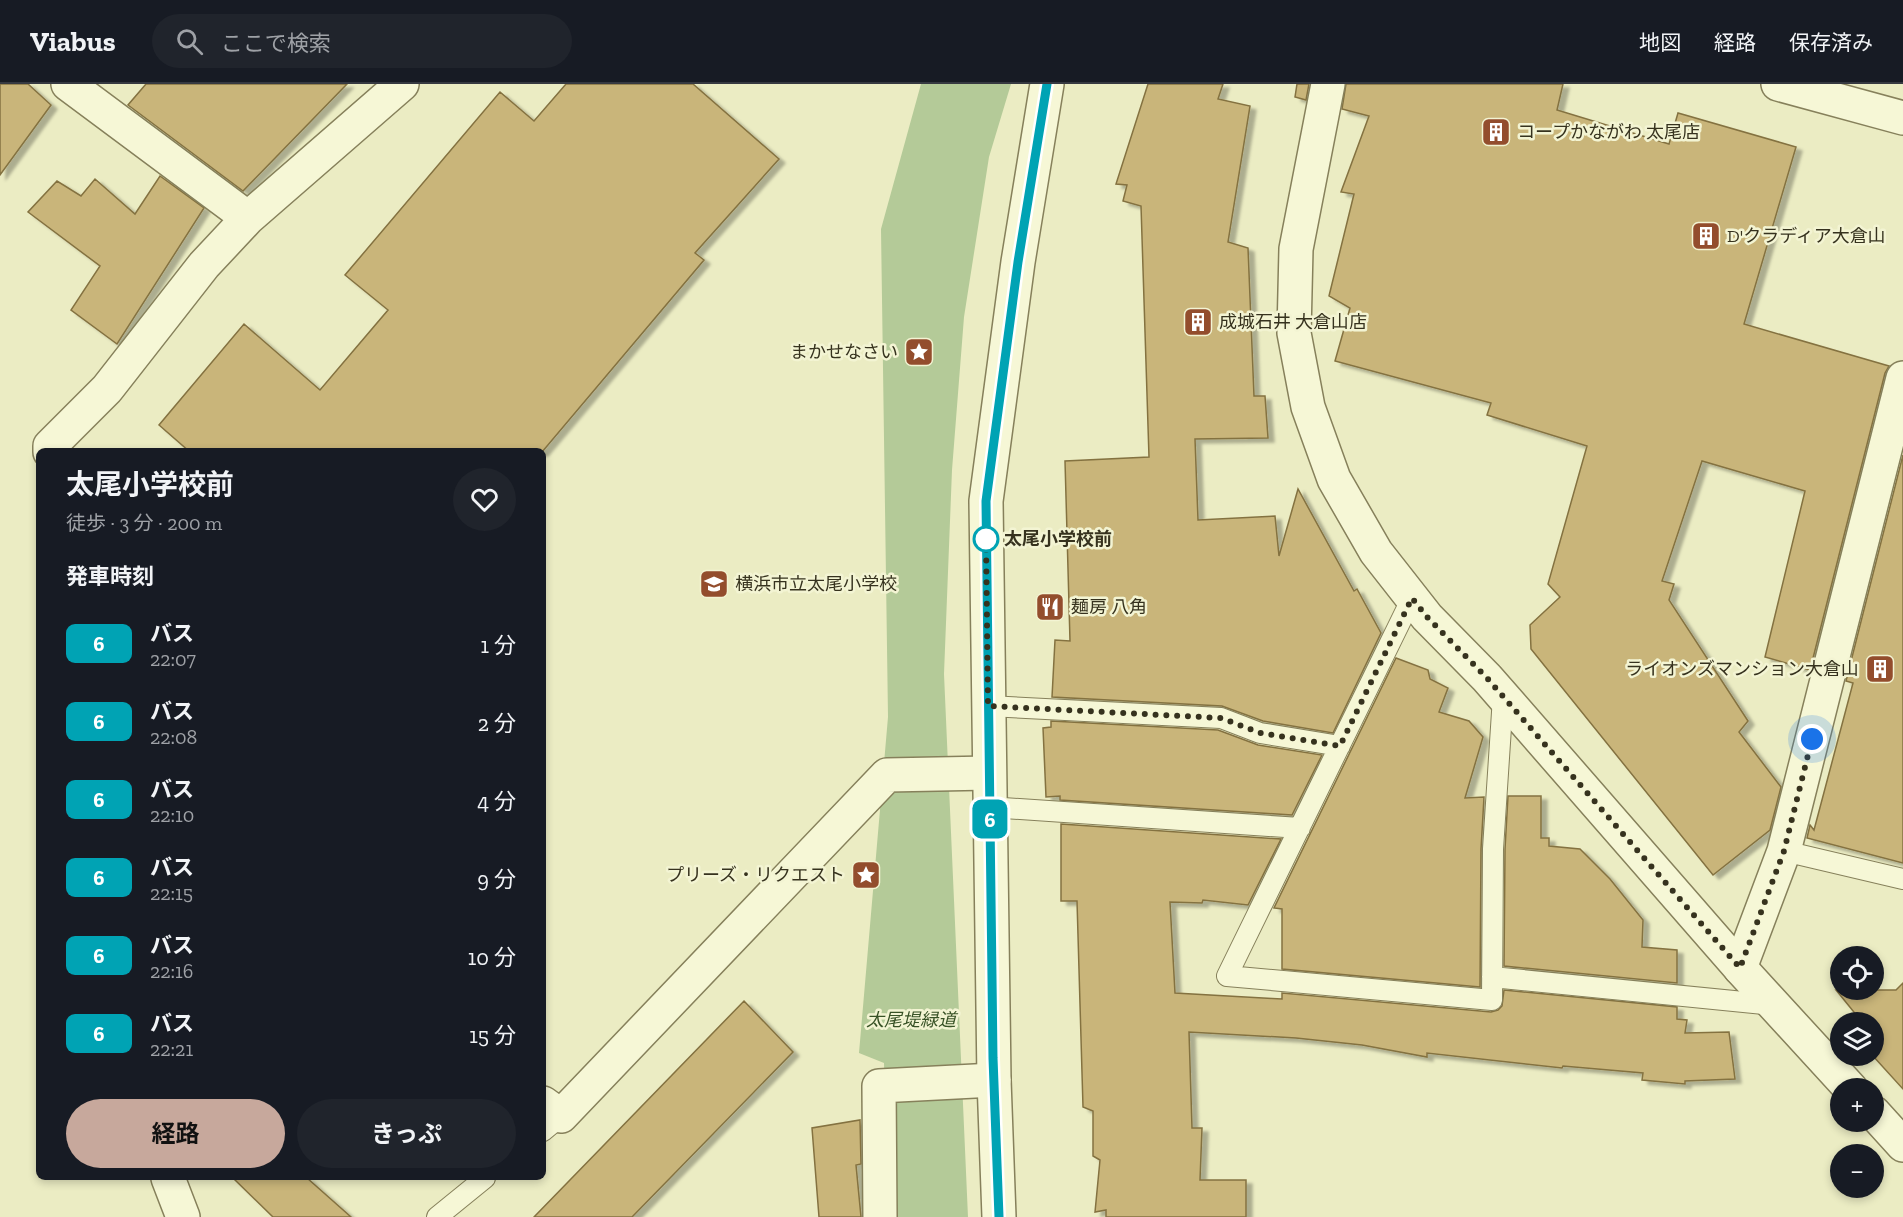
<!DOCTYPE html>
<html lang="ja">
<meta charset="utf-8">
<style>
body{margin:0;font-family:"Zilla Slab","Noto Sans JP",serif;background:#20242c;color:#f1f3f6;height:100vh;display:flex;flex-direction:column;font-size:22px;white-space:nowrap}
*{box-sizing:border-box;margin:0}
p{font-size:20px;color:#9ea1a6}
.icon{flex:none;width:33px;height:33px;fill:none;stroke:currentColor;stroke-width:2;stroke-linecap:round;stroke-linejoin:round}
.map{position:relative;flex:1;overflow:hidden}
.side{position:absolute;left:36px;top:364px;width:510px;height:732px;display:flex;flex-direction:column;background:#171b24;border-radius:9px;box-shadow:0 3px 9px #0003}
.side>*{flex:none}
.badge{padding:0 12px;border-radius:9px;font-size:21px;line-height:39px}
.tools{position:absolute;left:1830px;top:862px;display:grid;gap:12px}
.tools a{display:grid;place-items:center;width:54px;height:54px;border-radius:50%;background:#171b24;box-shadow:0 3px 9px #0003;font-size:30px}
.you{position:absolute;width:30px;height:30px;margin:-15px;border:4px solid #fff;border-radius:50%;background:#1a73e8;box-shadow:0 0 0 9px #1a73e833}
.map>.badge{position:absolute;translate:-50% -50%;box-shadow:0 0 0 3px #fff}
h2{padding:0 30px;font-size:22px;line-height:54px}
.round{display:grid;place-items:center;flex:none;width:63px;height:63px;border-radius:32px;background:#20242c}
.headline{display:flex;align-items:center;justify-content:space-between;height:102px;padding:0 30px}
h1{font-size:28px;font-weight:700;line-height:45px}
.action{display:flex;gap:12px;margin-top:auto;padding:12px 30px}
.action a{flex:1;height:69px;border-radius:36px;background:#c7a89c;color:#111;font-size:24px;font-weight:700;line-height:69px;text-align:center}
.action a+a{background:#20242c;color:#f1f3f6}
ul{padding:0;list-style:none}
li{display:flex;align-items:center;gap:18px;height:78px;padding:0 30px}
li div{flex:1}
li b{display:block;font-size:22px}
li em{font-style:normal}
li .badge{min-width:66px;font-weight:700;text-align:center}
header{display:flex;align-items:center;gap:36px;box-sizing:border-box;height:84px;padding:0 30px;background:#171b24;border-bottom:2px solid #363941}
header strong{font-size:28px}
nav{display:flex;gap:33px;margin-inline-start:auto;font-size:21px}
.search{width:420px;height:54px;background:#20242c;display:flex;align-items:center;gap:15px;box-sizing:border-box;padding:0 21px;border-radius:33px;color:#9ea1a6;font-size:22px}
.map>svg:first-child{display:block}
.green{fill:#b4ca98}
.building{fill:#c9b57a;stroke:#847241;stroke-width:1.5;filter:url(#shadow)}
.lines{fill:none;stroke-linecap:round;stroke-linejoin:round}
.service-casing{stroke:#86805b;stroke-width:22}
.minor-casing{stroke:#86805b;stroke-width:36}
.tertiary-casing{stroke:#86805b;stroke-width:36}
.service{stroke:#f6f7d6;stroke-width:20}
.minor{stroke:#f6f7d6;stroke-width:33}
.tertiary{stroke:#f6f7d6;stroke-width:33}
.line-casing{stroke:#fff;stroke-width:14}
.line{stroke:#00a3b4;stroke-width:9}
.walk{stroke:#36321e;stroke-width:6;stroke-dasharray:0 10.8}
.stop-dot{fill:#fff;stroke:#00a3b4;stroke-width:3}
.labels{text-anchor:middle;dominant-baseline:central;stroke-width:5;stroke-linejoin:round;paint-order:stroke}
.poi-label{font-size:18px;fill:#36321e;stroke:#f3f4d3;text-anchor:start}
.stop-label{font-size:18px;font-weight:bold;fill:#36321e;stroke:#f3f4d3;text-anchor:start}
.park-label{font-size:18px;font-style:italic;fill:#385226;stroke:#f3f4d3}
</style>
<header>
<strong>Viabus</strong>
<div class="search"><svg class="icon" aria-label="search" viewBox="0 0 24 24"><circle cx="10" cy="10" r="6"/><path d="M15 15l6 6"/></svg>ここで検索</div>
<nav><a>地図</a><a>経路</a><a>保存済み</a></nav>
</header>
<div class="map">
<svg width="1903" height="1133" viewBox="0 0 1903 1133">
<defs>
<filter id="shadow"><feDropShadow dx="6" dy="4" stdDeviation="1.5" flood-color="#0004"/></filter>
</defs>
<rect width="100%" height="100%" fill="#ebecc3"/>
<path class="green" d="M 921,0 L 1011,0 L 989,73 L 964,233 L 952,386 L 944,590 L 968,1133 L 888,1133 L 884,979 L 859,969 L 888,633 L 881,145 Z"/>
<path class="building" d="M 0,0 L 28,0 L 51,21 L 0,91 Z
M 146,0 L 347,0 L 243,107 L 128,21 Z
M 566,0 L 693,0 L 779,75 L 695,169 L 704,176 L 542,368 L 190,368 L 159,341 L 244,240 L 320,306 L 388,226 L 345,191 L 500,8 L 534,37 Z
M 1148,0 L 1223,0 L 1218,15 L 1250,22 L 1228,158 L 1248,164 L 1254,312 L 1265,312 L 1268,354 L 1195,355 L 1198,436 L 1275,432 L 1279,472 L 1298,405 L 1354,507 L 1357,505 L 1381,549 L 1333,649 L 1263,637 L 1222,622 L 1052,613 L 1055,556 L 1070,557 L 1065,377 L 1149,373 L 1141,122 L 1123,117 L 1127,101 L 1116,100 Z
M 1297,0 L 1309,0 L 1306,16 L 1295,13 Z
M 1346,0 L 1563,0 L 1557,26 L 1669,60 L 1678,29 L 1796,63 L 1744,240 L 1889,282 L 1885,289 L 1810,586 L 1765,573 L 1805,407 L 1702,377 L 1662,497 L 1674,500 L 1669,516 L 1748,637 L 1739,648 L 1781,703 L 1770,746 L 1713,791 L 1531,565 L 1530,541 L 1560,513 L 1548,500 L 1587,362 L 1487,331 L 1491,319 L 1335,277 L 1350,224 L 1329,212 L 1354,110 L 1341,108 L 1369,32 L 1342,25 Z
M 160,92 L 204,124 L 117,260 L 71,226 L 100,182 L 28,128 L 57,97 L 81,112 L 95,95 L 135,130 Z
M 1903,371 L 1903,779 L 1807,754 L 1810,741 L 1814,746 L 1853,599 L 1846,597 Z
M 1396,574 L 1428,586 L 1430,595 L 1448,604 L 1439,628 L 1469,637 L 1483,653 L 1465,714 L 1484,713 L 1481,765 L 1480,903 L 1282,885 L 1282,825 L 1274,824 Z
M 1051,637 L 1218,646 L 1258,661 L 1322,671 L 1292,731 L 1060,716 L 1060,712 L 1046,713 L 1043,644 L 1051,643 Z
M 1508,712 L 1541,712 L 1541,754 L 1549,754 L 1549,762 L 1580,765 L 1610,795 L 1643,836 L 1642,863 L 1677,866 L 1677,899 L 1504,882 L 1505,765 Z
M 1061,740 L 1281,755 L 1248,821 L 1203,816 L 1202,819 L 1170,818 L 1175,909 L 1282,915 L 1282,909 L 1491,928 L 1498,926 L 1502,922 L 1504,906 L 1677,923 L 1677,935 L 1687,936 L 1685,949 L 1729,948 L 1735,995 L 1685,997 L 1685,1000 L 1642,996 L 1643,989 L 1563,982 L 1562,984 L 1427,969 L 1427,973 L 1362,961 L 1296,954 L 1189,948 L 1192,1044 L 1202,1044 L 1200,1096 L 1246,1096 L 1246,1133 L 1106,1133 L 1106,1126 L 1095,1128 L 1100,1076 L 1093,1072 L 1093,1027 L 1083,1023 L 1077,817 L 1061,817 Z
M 1903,899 L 1903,1005 L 1873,972 L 1874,939 L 1861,939 L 1862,938 L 1836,906 L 1896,906 Z
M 744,917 L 793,968 L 632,1133 L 534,1133 Z
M 860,1036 L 861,1080 L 856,1081 L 861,1133 L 819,1133 L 812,1044 Z
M 233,1094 L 307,1094 L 351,1133 L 273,1133 Z"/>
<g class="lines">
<g class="service-casing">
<path id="service" d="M 1412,514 L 1227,892 L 1492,916 L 1493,765 L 1503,613
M 988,622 L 1221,634 L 1260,649 L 1340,662
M 989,723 L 1300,744
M 1784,767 L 1903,795
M 1492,893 L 1774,921
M 543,1047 L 561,1032
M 437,1133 L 485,1094"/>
</g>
<g class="minor-casing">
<path id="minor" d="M 68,0 L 248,134
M 1778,0 L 1903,34
M 50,368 L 50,362 L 107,305 L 204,181 L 248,134 L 402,0
M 1740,884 L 1784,767 L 1903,294
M 543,1019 L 561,1032 L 887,691 L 989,689
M 168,1094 L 183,1133
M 880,1133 L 879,1002 L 994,996"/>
</g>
<g class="tertiary-casing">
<path id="tertiary" d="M 1328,0 L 1296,165 L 1294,249 L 1308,323 L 1334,395 L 1376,468 L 1427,533 L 1487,594 L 1740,884 L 1851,1005
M 1874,1029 L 1903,1061
M 999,1133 L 994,996 L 986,417 L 1018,178 L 1047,0"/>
</g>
<use href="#service" class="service"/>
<use href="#minor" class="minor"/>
<use href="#tertiary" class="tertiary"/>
</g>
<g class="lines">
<g class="line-casing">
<path id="line" d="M 999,1133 L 993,974 L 986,417 L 1018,178 L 1047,0"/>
</g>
<use href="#line" class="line"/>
<path class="walk" d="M 986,455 L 988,622 L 1221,634 L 1260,649 L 1340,662 L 1412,514 L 1427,533 L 1487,594 L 1740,884 L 1784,767 L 1812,655"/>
</g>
<defs>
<g id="building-square" transform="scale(1.5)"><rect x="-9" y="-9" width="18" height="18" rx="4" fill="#934d2d" stroke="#f3f4d3"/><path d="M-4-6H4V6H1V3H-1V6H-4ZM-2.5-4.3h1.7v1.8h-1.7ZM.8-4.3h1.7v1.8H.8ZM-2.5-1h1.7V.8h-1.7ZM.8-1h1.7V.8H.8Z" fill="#fff"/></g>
<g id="sight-square" transform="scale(1.5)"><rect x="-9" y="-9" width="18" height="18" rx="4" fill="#934d2d" stroke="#f3f4d3"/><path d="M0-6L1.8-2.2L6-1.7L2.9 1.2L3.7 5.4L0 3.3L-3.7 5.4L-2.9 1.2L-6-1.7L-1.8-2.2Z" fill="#fff"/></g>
<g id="school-square" transform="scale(1.5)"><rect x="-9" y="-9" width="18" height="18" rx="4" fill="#934d2d" stroke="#f3f4d3"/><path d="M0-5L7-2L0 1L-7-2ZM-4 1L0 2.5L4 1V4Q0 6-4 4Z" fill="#fff"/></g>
<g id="restaurant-square" transform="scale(1.5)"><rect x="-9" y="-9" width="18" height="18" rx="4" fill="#934d2d" stroke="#f3f4d3"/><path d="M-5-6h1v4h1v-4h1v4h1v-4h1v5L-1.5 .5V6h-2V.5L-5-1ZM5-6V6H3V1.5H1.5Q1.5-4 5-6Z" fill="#fff"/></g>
</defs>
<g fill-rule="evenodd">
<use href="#building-square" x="1496" y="48"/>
<use href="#building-square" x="1706" y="152"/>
<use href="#building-square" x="1198" y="238"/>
<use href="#sight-square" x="919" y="268"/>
<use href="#school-square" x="714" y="500"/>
<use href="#restaurant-square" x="1050" y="523"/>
<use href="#building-square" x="1880" y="585"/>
<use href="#sight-square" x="866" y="791"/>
</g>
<circle class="stop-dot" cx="986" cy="455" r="12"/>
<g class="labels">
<g class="poi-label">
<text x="1517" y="48">コープかながわ 太尾店</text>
<text x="1727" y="152">D'クラディア大倉山</text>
<text x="1219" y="238">成城石井 大倉山店</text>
<text x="898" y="268" text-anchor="end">まかせなさい</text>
<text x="735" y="500">横浜市立太尾小学校</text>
<text x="1071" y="523">麺房 八角</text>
<text x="1859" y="585" text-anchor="end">ライオンズマンション大倉山</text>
<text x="845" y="791" text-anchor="end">プリーズ・リクエスト</text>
</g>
<g class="stop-label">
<text x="1004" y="455">太尾小学校前</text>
</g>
<g class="park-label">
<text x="911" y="936">太尾堤緑道</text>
</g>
</g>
</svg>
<div class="tools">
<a><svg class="icon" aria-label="locate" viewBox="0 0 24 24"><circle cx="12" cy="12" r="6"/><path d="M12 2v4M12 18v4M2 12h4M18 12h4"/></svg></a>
<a><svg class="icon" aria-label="layers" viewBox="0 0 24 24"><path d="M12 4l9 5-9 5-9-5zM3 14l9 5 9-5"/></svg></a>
<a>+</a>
<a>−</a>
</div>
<div class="you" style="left:1812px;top:655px"></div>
<b class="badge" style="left:990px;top:735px;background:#00a3b4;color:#fff">6</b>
<section class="side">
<div class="headline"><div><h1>太尾小学校前</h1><p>徒歩 · 3 分 · 200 m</p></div><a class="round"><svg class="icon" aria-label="heart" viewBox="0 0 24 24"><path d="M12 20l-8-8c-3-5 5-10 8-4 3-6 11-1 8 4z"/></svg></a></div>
<h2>発車時刻</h2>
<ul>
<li><span class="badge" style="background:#00a3b4;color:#fff">6</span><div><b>バス</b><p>22:07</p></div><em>1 分</em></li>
<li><span class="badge" style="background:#00a3b4;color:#fff">6</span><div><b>バス</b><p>22:08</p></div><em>2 分</em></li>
<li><span class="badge" style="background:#00a3b4;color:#fff">6</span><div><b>バス</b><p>22:10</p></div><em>4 分</em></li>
<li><span class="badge" style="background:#00a3b4;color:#fff">6</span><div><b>バス</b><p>22:15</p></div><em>9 分</em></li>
<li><span class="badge" style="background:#00a3b4;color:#fff">6</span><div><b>バス</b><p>22:16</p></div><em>10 分</em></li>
<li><span class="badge" style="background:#00a3b4;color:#fff">6</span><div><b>バス</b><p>22:21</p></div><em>15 分</em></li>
</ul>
<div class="action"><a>経路</a><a>きっぷ</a></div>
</section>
</div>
